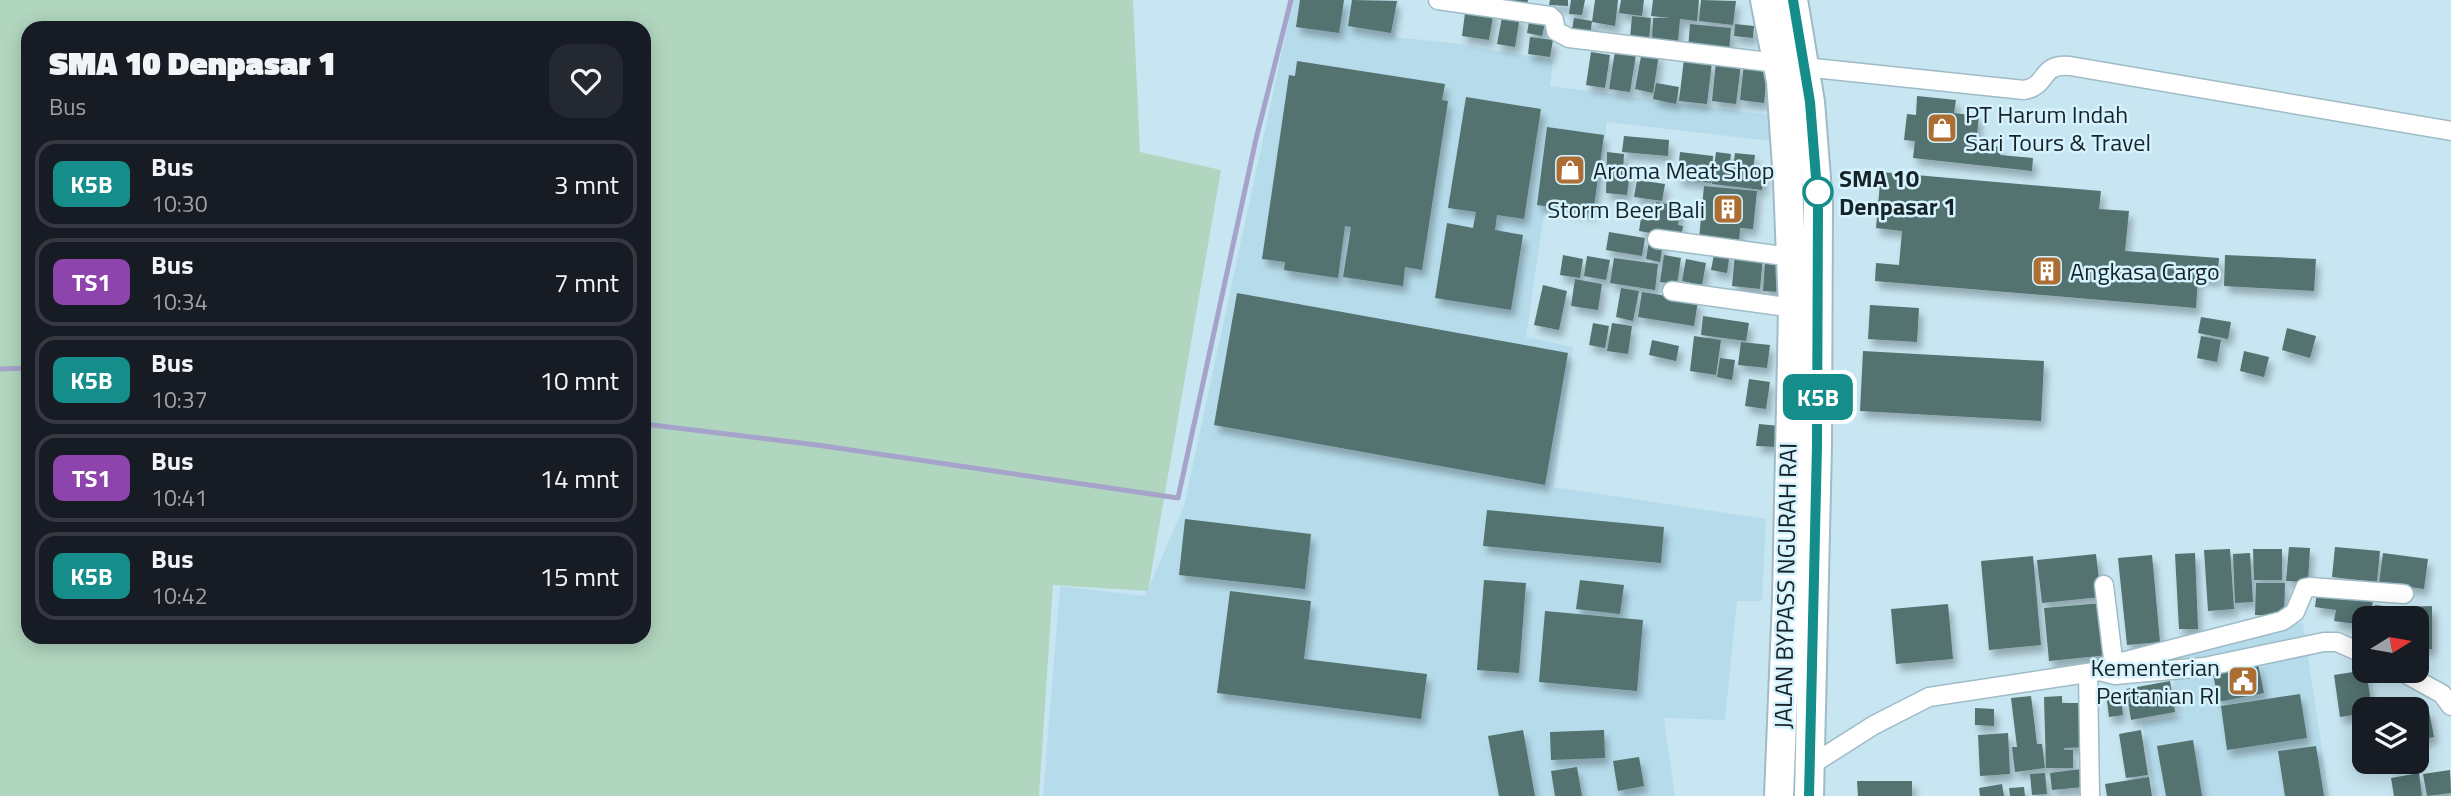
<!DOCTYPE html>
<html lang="id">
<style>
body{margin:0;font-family:"Titillium Web",sans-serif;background:#242831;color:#f1f3f6;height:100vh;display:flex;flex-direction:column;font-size:26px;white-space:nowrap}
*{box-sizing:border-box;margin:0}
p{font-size:23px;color:#9ea1a6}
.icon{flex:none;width:38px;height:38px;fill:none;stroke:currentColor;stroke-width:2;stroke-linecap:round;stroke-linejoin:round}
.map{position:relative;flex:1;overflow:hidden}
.details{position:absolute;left:21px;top:21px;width:630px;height:623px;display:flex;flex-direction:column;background:#171b24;border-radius:21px;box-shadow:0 4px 18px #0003}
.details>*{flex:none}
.badge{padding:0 14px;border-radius:10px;font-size:24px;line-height:46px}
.needle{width:46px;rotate:79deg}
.tools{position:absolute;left:2352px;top:606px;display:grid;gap:14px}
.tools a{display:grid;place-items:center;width:77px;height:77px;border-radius:14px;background:#171b24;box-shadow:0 4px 18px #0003;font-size:35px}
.map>.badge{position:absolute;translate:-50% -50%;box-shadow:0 0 0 4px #fff}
.round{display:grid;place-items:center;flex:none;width:74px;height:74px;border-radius:21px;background:#242831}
.head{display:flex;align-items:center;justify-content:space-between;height:119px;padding:0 28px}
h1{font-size:33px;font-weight:800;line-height:52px}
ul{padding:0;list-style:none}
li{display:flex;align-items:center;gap:21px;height:88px;margin:0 14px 10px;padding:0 14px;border:4px solid #363941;border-radius:21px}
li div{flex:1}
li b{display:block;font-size:26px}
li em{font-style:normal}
li .badge{min-width:77px;font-weight:700;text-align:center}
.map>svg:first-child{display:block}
.built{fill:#b6dceb}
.green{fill:#b1d6bf;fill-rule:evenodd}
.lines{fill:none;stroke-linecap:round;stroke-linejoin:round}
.stream{stroke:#a6a3cb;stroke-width:5}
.building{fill:#537270;filter:url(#shadow)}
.minor-casing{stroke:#9ebbc6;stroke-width:21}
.trunk-casing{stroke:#9ebbc6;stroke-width:32}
.minor{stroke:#fff;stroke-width:18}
.trunk{stroke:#fff;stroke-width:28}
.line-casing{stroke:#fff;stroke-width:16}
.line{stroke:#158d8b;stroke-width:10}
.stop-dot{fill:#fff;stroke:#158d8b;stroke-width:3.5}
.labels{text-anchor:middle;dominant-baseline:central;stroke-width:5;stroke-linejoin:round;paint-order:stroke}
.poi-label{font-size:24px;fill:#182327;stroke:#d5f3ff;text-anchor:start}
.stop-label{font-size:24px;font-weight:bold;fill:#182327;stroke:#d5f3ff;text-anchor:start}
.street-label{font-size:24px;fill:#182327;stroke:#d5f3ff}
</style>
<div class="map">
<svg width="2451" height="796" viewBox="0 0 2451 796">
<defs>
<filter id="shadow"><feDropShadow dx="4" dy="7" stdDeviation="3.5" flood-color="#0004"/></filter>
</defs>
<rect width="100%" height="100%" fill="#c8e6f1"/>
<path class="built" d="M 1293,0 L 1399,0 L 1395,37 L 1452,43 L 1553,60 L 1550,86 L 1768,115 L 1771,141 L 1607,122 L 1596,220 L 1544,213 L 1526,337 L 1573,347 L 1554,487 L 1766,519 L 1762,601 L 1737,601 L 1725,720 L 1664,718 L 1675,796 L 1043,796 L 1060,586 L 1145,596 L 1184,506 Z
M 2303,623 L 2329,796 L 2154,796 L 2142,722 L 2180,716 L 2167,645 L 2273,625 Z"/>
<path class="green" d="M 0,0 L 1133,0 L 1140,152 L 1221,170 L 1148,591 L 1053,585 L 1039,796 L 0,796 ZM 28,28 L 644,28 L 644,637 L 28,637 Z"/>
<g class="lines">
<path class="stream" d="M 0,369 L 28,368
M 644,424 L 817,445 L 1178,498 L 1256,139 L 1291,0"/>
</g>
<path class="building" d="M 1300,0 L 1344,0 L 1339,33 L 1296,27 Z
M 1352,0 L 1397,1 L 1391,33 L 1348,26 Z
M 1504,0 L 1528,0 L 1526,8 L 1503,4 Z
M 1550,0 L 1568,0 L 1568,6 L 1549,5 Z
M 1571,0 L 1585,0 L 1582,15 L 1569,14 Z
M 1595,0 L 1618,0 L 1615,26 L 1592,22 Z
M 1621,0 L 1644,0 L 1642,16 L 1619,13 Z
M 1653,0 L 1699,0 L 1697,21 L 1680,19 L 1678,42 L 1652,40 L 1653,18 L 1671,18 L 1651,16 Z
M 1701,0 L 1736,1 L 1733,25 L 1699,21 Z
M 1466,6 L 1494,10 L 1489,40 L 1462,36 Z
M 1503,12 L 1520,16 L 1515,47 L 1497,44 Z
M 1530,16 L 1546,19 L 1542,36 L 1527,33 Z
M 1632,16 L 1651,18 L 1649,40 L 1630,38 Z
M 1574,18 L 1592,21 L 1590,37 L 1571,35 Z
M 1690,24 L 1731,28 L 1729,52 L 1688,49 Z
M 1735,24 L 1754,26 L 1753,38 L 1734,36 Z
M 1530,37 L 1553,40 L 1550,57 L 1528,54 Z
M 1615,51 L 1636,54 L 1630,92 L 1609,89 Z
M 1642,51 L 1659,54 L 1653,93 L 1635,89 Z
M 1591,52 L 1610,55 L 1605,88 L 1586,85 Z
M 1684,59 L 1712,62 L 1707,104 L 1679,101 Z
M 1297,61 L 1445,84 L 1442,100 L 1448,101 L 1422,270 L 1405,267 L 1403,286 L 1343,277 L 1351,227 L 1345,226 L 1338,278 L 1284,270 L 1285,262 L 1262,259 L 1289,75 L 1295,76 Z
M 1716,61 L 1741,64 L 1736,104 L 1712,101 Z
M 1744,63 L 1768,66 L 1764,103 L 1740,100 Z
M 1656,83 L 1679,87 L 1676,104 L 1653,99 Z
M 1917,96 L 1956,100 L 1954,113 L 1979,116 L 1976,144 L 2001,147 L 2000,155 L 2033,158 L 2032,171 L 1913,158 L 1915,141 L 1904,140 L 1907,114 L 1916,115 Z
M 1466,97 L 1541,109 L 1524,219 L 1497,215 L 1495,230 L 1523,235 L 1511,310 L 1435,298 L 1447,223 L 1473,228 L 1476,212 L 1448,208 Z
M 1547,127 L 1604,135 L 1593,213 L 1537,205 Z
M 1624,136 L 1669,140 L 1668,156 L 1622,152 Z
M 1607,152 L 1624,154 L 1623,170 L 1630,171 L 1627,195 L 1606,193 Z
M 1680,152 L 1713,156 L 1711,183 L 1677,179 Z
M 1716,152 L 1731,154 L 1729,168 L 1733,169 L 1735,153 L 1755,155 L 1753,171 L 1764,172 L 1762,190 L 1712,184 Z
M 1881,172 L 2101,191 L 2099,209 L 2129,211 L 2125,251 L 2219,258 L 2217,280 L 2198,278 L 2196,308 L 1875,281 L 1876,263 L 1899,265 L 1902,231 L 1876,228 Z
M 1637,180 L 1665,184 L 1662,201 L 1634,197 Z
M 1704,186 L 1757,191 L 1753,229 L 1740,228 L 1739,243 L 1699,239 Z
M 1656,202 L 1681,206 L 1678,225 L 1683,226 L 1681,238 L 1639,231 L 1641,218 L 1653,220 Z
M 1609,232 L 1645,238 L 1642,256 L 1606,250 Z
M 1649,241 L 1663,243 L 1660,262 L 1646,259 Z
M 1715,249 L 1730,252 L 1727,273 L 1711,270 Z
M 1735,253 L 1763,256 L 1760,289 L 1732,286 Z
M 1563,255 L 1583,259 L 1580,278 L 1560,275 Z
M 1664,255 L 1681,258 L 1677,284 L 1660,282 Z
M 2225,255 L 2316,259 L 2314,291 L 2224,286 Z
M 1587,256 L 1610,260 L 1606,280 L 1584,276 Z
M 1614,258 L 1658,264 L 1655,290 L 1610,283 Z
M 1686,259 L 1706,263 L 1702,285 L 1682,281 Z
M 1765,261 L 1783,262 L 1781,292 L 1763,291 Z
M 1575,279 L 1602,284 L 1598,310 L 1571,306 Z
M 1543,285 L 1567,291 L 1559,330 L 1534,325 Z
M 1621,288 L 1639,291 L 1633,321 L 1616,317 Z
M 1642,292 L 1698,301 L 1694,326 L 1638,317 Z
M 1237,293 L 1568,353 L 1545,485 L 1214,425 Z
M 1870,305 L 1919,308 L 1917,342 L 1868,339 Z
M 1703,316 L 1749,323 L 1746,341 L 1701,335 Z
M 2201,317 L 2231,322 L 2228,339 L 2198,333 Z
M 1593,323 L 1609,326 L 1605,348 L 1589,345 Z
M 1612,323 L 1632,326 L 1628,354 L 1607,351 Z
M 2287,328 L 2316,336 L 2310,358 L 2282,350 Z
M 1694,336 L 1721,340 L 1716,375 L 1690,371 Z
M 2201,336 L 2221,340 L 2217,362 L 2197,358 Z
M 1652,340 L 1679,346 L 1676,361 L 1649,355 Z
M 1741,342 L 1770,345 L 1767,368 L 1738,365 Z
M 1863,351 L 2044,361 L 2041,421 L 1860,411 Z
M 2244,351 L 2269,357 L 2264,377 L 2240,371 Z
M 1720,358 L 1735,360 L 1732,380 L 1717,377 Z
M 1749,379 L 1770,382 L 1766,409 L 1745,406 Z
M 1759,424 L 1780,426 L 1778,447 L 1756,446 Z
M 1487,510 L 1664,527 L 1661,563 L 1483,546 Z
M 1185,519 L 1311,534 L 1305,589 L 1179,575 Z
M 2289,547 L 2310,548 L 2308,582 L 2286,581 Z
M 2335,547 L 2380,551 L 2377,582 L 2332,577 Z
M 2230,549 L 2234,609 L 2208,611 L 2204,550 Z
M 2253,549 L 2282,549 L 2282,580 L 2254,580 Z
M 2195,553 L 2198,629 L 2179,629 L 2175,554 Z
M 2250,553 L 2253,602 L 2235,603 L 2233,554 Z
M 2383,553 L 2428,559 L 2424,589 L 2379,583 Z
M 2096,554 L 2101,597 L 2042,603 L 2037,560 Z
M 2152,555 L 2160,642 L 2127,645 L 2118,558 Z
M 2033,556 L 2041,645 L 1989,650 L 1981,561 Z
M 1484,580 L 1526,583 L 1519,673 L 1477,670 Z
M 1580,580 L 1624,585 L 1620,614 L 1576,609 Z
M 2256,583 L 2285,583 L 2284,615 L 2255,615 Z
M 1230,591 L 1311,601 L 1304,659 L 1427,674 L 1421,719 L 1217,693 Z
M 2317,591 L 2373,599 L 2371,618 L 2364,618 L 2364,625 L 2334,621 L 2336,610 L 2315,607 Z
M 2102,603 L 2108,655 L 2049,661 L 2044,608 Z
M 1948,604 L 1953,659 L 1896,664 L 1891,609 Z
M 2375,605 L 2392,607 L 2391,614 L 2406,618 L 2374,618 Z
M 2432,606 L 2432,649 L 2417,649 L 2417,618 L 2407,618 L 2407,607 Z
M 1545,611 L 1643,620 L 1637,691 L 1539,682 Z
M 2258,664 L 2264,693 L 2218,702 L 2213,673 Z
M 2366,670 L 2372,709 L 2364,709 L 2364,713 L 2340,717 L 2334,675 Z
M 2170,681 L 2175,712 L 2131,720 L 2126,689 Z
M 2120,691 L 2123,715 L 2109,717 L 2106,693 Z
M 2300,694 L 2307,738 L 2227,750 L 2221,706 Z
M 2031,696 L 2037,744 L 2042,744 L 2045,768 L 2015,772 L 2012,747 L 2017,747 L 2011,698 Z
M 2062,696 L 2062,703 L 2086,703 L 2087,747 L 2064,748 L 2064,750 L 2073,750 L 2073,768 L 2046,768 L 2044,697 Z
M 1975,708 L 1994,709 L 1994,726 L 1975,725 Z
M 2429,711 L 2434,737 L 2417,740 L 2417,713 Z
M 1523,730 L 1535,796 L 1499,796 L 1488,736 Z
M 1604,730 L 1605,758 L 1551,760 L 1550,732 Z
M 2141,730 L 2148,775 L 2126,778 L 2119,734 Z
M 2008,733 L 2010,774 L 1980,776 L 1978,735 Z
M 2193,740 L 2202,796 L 2166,796 L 2157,746 Z
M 2316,746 L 2324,796 L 2285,796 L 2278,751 Z
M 1639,757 L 1644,786 L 1618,791 L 1613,761 Z
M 2389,761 L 2417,761 L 2417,763 L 2391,767 Z
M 1577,767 L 1582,796 L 1555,796 L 1551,771 Z
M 2081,769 L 2083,787 L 2052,790 L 2050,773 Z
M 2450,770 L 2451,793 L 2427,796 L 2423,774 Z
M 2045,773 L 2047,794 L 2032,795 L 2030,774 Z
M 2419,773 L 2422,796 L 2394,796 L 2391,778 Z
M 2149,777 L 2152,796 L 2107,796 L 2105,784 Z
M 1857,781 L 1912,781 L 1912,796 L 1858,796 Z
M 2002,784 L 2004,796 L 1980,796 L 1979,788 Z
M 2024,787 L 2025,796 L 2010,796 L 2009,788 Z"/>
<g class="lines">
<g class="minor-casing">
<path id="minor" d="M 1438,0 L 1550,16 L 1554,20 L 1556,31 L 1569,38 L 1777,63
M 1804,67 L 2024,90 C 2049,86 2039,63 2070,66 L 2451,131
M 1657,239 L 1791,257
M 1672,291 L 1793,308
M 2104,585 L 2115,675
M 2399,670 L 2442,694 L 2451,706
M 2100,671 L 2114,664 L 2282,621 L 2295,612 L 2305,588 L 2311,587 L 2404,594
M 2088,674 L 2090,796
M 1811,765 L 1874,725 L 1929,697 L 2100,671 L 2115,675 L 2204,667 L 2324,642 L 2337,642 L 2364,654"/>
</g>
<g class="trunk-casing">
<path id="trunk" d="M 1765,0 L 1781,81 L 1788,181 L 1793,308 L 1787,599 L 1779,796
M 1793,0 L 1810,102 L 1818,203 L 1817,445 L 1809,796"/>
</g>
<use href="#minor" class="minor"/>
<use href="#trunk" class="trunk"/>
</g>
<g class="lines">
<g class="line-casing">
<path id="line" d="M 1793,0 L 1810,102 L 1818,203 L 1817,445 L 1809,796"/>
</g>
<use href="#line" class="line"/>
</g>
<defs>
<g id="shop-square" transform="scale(1.575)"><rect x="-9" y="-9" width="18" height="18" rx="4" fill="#ac6e33" stroke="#d5f3ff"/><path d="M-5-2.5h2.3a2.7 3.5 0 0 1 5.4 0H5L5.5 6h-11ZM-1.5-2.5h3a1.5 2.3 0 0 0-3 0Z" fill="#fff"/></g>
<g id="building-square" transform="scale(1.575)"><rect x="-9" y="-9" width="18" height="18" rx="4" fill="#ac6e33" stroke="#d5f3ff"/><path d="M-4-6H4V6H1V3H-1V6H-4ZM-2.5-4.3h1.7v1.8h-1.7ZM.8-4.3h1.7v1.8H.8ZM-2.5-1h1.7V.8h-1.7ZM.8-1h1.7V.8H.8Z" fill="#fff"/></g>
<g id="civic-square" transform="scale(1.575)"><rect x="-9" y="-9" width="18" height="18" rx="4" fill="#ac6e33" stroke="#d5f3ff"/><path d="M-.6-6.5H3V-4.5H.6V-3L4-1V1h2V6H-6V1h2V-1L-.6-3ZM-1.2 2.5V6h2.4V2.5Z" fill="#fff"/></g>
</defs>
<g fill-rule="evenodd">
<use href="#shop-square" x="1942" y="128"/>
<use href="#shop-square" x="1570" y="170"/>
<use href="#building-square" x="1728" y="209"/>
<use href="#building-square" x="2047" y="271"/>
<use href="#civic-square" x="2243" y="681"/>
</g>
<circle class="stop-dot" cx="1818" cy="192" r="14"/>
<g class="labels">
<g class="poi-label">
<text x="1965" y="114">PT Harum Indah<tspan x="1965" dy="28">Sari Tours &amp; Travel</tspan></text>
<text x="1593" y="170">Aroma Meat Shop</text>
<text x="1705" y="209" text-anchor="end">Storm Beer Bali</text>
<text x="2070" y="271">Angkasa Cargo</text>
<text x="2220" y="667" text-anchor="end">Kementerian<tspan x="2220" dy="28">Pertanian RI</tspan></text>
</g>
<g class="stop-label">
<text x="1839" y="178">SMA 10<tspan x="1839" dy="28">Denpasar 1</tspan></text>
</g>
<g class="street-label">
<text transform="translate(1785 586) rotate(-89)">JALAN BYPASS NGURAH RAI</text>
</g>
</g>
</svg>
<div class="tools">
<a><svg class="needle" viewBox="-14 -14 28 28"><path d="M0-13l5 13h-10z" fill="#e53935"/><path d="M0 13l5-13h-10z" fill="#9ea1a6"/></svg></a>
<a><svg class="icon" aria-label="layers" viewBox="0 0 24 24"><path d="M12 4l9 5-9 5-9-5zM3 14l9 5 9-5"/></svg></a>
</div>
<b class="badge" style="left:1818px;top:397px;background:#158d8b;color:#fff">K5B</b>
<section class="details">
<div class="head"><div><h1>SMA 10 Denpasar 1</h1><p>Bus</p></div><a class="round"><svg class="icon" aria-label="heart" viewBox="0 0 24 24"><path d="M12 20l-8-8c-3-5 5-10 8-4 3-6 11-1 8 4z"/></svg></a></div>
<ul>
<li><span class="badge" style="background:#158d8b;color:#fff">K5B</span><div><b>Bus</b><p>10:30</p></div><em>3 mnt</em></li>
<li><span class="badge" style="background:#8e44ad;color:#fff">TS1</span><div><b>Bus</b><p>10:34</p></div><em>7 mnt</em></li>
<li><span class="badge" style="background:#158d8b;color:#fff">K5B</span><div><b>Bus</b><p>10:37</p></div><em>10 mnt</em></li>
<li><span class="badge" style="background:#8e44ad;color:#fff">TS1</span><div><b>Bus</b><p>10:41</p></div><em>14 mnt</em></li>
<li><span class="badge" style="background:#158d8b;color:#fff">K5B</span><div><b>Bus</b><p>10:42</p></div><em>15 mnt</em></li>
</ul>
</section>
</div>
